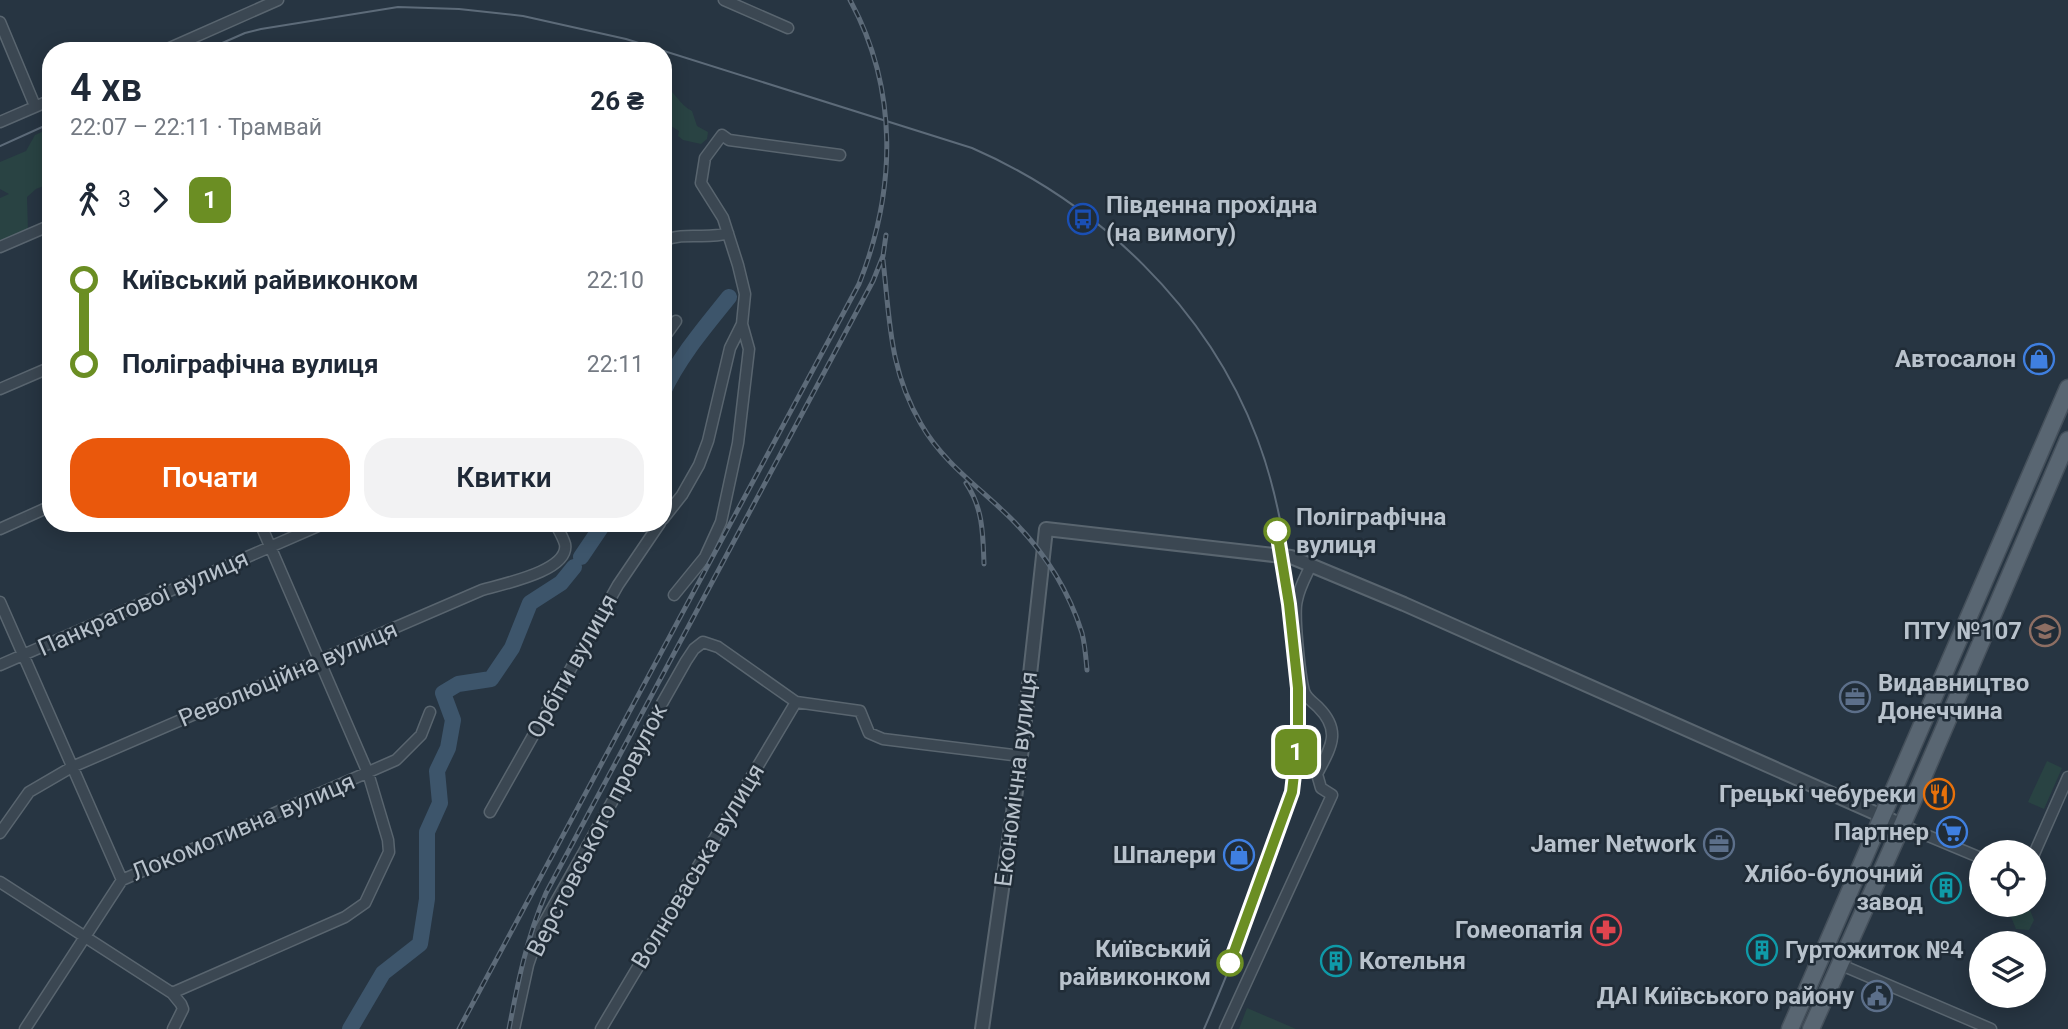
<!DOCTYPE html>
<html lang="uk">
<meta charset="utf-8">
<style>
body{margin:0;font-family:Roboto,sans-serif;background:#f2f2f3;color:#1f2937;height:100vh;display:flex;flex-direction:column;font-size:26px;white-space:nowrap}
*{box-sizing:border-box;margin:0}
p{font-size:23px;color:#747a83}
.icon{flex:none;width:38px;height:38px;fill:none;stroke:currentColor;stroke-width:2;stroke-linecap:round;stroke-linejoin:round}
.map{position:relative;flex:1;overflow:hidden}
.sheet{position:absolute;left:42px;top:42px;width:630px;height:490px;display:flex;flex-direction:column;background:#fff;border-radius:28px;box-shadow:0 4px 18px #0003}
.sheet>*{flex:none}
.badge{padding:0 14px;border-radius:10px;font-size:24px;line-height:46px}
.controls{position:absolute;left:1969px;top:840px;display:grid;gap:14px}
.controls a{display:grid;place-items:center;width:77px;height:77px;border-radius:50%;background:#fff;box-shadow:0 4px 18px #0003;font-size:35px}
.map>.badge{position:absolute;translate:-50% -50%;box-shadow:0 0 0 4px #fff}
.legs{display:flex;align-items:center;gap:10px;height:77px;padding:0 28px;font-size:23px}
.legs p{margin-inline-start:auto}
.summary{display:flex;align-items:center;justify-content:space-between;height:119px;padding:0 28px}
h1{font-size:38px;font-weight:600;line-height:52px}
.action{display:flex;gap:14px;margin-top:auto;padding:14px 28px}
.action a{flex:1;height:80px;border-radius:28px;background:#ea580c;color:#fff;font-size:28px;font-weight:600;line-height:80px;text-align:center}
.action a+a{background:#f2f2f3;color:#1f2937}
ul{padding:0 28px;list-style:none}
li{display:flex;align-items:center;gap:24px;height:84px;font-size:26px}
li i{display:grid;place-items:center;width:10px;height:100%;margin:0 9px;background:currentColor}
li i::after{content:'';width:18px;height:18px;margin:-9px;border:5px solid;border-radius:50%;background:#fff}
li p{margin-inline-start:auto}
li:first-child i{background:linear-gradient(#0000 50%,currentColor 0)}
li:last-child i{background:linear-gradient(currentColor 50%,#0000 0)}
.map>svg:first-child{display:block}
.green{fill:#294343}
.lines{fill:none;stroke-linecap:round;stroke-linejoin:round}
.river{stroke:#3d556b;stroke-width:16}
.minor-casing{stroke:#59656f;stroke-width:13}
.tertiary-casing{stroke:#59656f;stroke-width:16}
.primary-casing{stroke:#45505b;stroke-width:19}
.minor{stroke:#3b4752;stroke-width:10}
.tertiary{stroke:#3b4752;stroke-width:12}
.primary{stroke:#596672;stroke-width:16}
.tram{stroke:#5d6b79;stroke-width:2}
.rail-casing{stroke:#5d6b79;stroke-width:5}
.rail{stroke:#202c37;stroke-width:2.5;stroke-dasharray:8;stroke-linecap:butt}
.line-1-casing{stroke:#fff;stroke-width:16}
.line-1{stroke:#6b8e23;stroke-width:10}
.stop-1-dot{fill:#fff;stroke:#6b8e23;stroke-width:3.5}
.labels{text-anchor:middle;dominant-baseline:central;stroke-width:5;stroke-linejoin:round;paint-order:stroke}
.poi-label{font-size:24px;font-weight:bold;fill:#b8c2cc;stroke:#202c37;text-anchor:end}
.stop-label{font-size:24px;font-weight:bold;fill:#b8c2cc;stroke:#202c37;text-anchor:start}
.street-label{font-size:24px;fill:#b8c2cc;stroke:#202c37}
</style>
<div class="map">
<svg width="2068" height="1029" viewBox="0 0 2068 1029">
<rect width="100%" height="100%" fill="#273542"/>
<path class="green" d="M 663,84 C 675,92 680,105 692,111 L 697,126 L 708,132 L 707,139 L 701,144 L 683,140 L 678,136 L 679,131 L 663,121 Z
M 51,128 L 51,183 L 36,189 L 27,197 L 28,232 L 0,242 L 0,198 L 9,194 L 0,189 L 0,162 L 26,151 L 35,135 Z
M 2047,761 L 2062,768 L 2044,809 L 2028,802 Z
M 2016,905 L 2028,905 L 2034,920 L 2029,930 L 2016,929 L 2011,917 Z
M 1247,1008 L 1296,1029 L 1239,1029 Z"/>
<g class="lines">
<path class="river" d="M 663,392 C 679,357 705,327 729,297
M 581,557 L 604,523
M 350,1029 L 383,973 L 420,944 L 427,899 L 427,832 L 440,803 L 437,771 L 448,748 L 453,720 L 443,693 L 458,684 L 491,679 L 512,648 L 530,603 L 561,583 L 574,567"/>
<g class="minor-casing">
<path id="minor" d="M 724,0 L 788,28
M 0,22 L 35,106
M 163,51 L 278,0
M 0,122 L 51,100
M 663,241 C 685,231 706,240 728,233
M 0,247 L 51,225
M 663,339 L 676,321
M 0,389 L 51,367
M 663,519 L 682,495 L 699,465 L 708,441 L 730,348 L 742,324
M 0,529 L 51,506
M 674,595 L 705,557 L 721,522 L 738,443 L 749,349 L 742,324 L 745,294 L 738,265 L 723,218 L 701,183 L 705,158 L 722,135 L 729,140 L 840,155
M 0,602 L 122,880
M 0,665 L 325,523
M 490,812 L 618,585 L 660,523
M 1902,825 L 1981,858
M 0,833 L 29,792 L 72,767 L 482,590 C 502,584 570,571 565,544 C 563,537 558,529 555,523
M 2034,854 L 2068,777
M 0,882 L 172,993
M 1839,964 L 1991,1029
M 25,1029 L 122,880 L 396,760 L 421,735 L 430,712
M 173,1029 L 183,1009 L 181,1004 L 172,993 L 345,917 L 365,903 L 389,852 L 388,840 L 368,773 L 260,523
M 514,1029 L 528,965 L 540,930 L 630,770 L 656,714 L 686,661 L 694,649 L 703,642 L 718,647 L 796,702 L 860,711 L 869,733 L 883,739 L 1021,756
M 601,1029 L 796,702
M 1225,1029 L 1332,795 L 1321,788 L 1317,774 C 1331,747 1342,731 1318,707 C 1313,702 1306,698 1304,691 C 1300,677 1293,613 1297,600 C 1299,588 1306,576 1311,565"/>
</g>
<g class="tertiary-casing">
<path id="tertiary" d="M 982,1029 L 1021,756 L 1046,529 L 1291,557 L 1404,604 L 1902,825"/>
</g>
<g class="primary-casing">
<path id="primary" d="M 1790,1029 L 2068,388
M 1811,1029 L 1912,803 L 2068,440"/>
</g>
<use href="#minor" class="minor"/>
<use href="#tertiary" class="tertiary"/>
<use href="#primary" class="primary"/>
<path class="tram" d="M 204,51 L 245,33 L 261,29 L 398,7 L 459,9 L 523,16 L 626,39 L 972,148 C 1098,203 1208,308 1257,438 C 1280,498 1288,562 1295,624 C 1300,672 1303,713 1300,761 C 1299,771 1300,783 1297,793 C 1292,816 1279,840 1271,862 C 1249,918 1228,974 1204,1029
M 0,146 L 51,123"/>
<g class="rail-casing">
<path id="rail" d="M 883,260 C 890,321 889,369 921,424 C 941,459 973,483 1001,509 C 1038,543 1067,585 1082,633 C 1085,645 1086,658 1087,670
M 966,483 C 983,508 983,534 984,564
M 459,1029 L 859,284 C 896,191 899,90 850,0
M 509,1029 C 518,981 527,937 546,893 L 873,281 L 883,256 L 886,235"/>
</g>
<use href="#rail" class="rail"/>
</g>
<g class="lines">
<g class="line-1-casing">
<path id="line-1" d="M 1230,963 L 1292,792 L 1298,739 L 1298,688 L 1289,604 L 1277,531"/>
</g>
<use href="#line-1" class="line-1"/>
</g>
<defs>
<g id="bus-ring" transform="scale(1.575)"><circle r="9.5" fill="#202c37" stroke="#1a4fb4" stroke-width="1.5"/><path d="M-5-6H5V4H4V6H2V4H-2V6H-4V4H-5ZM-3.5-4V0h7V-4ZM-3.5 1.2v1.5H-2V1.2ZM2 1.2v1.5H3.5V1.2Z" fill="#1a4fb4"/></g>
<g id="shop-ring" transform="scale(1.575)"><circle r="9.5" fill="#202c37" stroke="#3f7fe0" stroke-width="1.5"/><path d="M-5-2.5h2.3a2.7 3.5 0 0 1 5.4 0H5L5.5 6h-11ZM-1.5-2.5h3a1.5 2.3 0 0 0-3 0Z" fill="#3f7fe0"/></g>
<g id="university-ring" transform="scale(1.575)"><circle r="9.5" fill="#202c37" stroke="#8d6e63" stroke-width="1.5"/><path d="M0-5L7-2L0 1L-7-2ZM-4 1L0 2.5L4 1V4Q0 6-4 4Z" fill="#8d6e63"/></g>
<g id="office-ring" transform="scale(1.575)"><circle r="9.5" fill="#202c37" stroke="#5c6f8a" stroke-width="1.5"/><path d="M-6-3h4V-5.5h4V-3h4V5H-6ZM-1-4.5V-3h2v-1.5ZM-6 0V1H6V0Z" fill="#5c6f8a"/></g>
<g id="restaurant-ring" transform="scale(1.575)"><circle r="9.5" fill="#202c37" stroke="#e8710a" stroke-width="1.5"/><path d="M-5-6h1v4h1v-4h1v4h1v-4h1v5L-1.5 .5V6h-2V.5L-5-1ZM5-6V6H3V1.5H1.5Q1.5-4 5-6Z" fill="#e8710a"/></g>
<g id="supermarket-ring" transform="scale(1.575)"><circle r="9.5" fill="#202c37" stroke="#3f7fe0" stroke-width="1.5"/><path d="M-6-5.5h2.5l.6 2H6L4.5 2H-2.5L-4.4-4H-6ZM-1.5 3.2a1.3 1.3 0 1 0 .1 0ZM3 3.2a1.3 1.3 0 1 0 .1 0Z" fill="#3f7fe0"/></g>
<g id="building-ring" transform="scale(1.575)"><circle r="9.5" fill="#202c37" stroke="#0f9aa8" stroke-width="1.5"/><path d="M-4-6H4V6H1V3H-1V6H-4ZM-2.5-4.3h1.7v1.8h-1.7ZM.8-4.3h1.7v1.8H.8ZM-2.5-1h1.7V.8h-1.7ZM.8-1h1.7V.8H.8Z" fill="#0f9aa8"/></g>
<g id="pharmacy-ring" transform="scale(1.575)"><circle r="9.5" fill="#202c37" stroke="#e0444e" stroke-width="1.5"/><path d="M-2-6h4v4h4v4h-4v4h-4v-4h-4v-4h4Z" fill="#e0444e"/></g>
<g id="civic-ring" transform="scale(1.575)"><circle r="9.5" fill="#202c37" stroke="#5c6f8a" stroke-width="1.5"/><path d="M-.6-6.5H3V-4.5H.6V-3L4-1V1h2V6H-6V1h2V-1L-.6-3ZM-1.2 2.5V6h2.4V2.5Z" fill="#5c6f8a"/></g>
</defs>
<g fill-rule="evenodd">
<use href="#bus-ring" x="1083" y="219"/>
<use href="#shop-ring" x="2039" y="359"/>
<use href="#university-ring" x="2045" y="631"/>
<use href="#office-ring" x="1855" y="697"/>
<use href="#restaurant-ring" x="1939" y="794"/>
<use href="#supermarket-ring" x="1952" y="832"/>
<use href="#office-ring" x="1719" y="844"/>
<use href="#shop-ring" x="1239" y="855"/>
<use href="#building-ring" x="1946" y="888"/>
<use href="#pharmacy-ring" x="1606" y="930"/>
<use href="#building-ring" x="1762" y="950"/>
<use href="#building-ring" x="1336" y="961"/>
<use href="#civic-ring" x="1877" y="996"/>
</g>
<g class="stop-1-dot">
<circle cx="1277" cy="531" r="12"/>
<circle cx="1230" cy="963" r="12"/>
</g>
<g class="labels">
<g class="poi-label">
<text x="1106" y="205" text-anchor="start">Південна прохідна<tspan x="1106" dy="28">(на вимогу)</tspan></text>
<text x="2016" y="359">Автосалон</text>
<text x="2022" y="631">ПТУ №107</text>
<text x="1878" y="683" text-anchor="start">Видавництво<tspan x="1878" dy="28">Донеччина</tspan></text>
<text x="1916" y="794">Грецькі чебуреки</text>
<text x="1929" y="832">Партнер</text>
<text x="1696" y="844">Jamer Network</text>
<text x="1216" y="855">Шпалери</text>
<text x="1923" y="874">Хлібо-булочний<tspan x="1923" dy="28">завод</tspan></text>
<text x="1583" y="930">Гомеопатія</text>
<text x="1785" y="950" text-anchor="start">Гуртожиток №4</text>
<text x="1359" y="961" text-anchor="start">Котельня</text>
<text x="1854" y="996">ДАІ Київського району</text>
</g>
<g class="stop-label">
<text x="1296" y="517">Поліграфічна<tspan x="1296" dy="28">вулиця</tspan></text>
<text x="1211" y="949" text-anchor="end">Київський<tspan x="1211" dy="28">райвиконком</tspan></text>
</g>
<g class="street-label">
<text transform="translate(143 603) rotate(-24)">Панкратової вулиця</text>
<text transform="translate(572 666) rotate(-61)">Орбіти вулиця</text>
<text transform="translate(288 674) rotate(-23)">Революційна вулиця</text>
<text transform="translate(1016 779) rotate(-83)">Економічна вулиця</text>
<text transform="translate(243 827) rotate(-23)">Локомотивна вулиця</text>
<text transform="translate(597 830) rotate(-63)">Верстовського провулок</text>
<text transform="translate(698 866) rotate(-59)">Волноваська вулиця</text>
</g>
</g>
</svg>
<div class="controls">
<a><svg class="icon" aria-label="locate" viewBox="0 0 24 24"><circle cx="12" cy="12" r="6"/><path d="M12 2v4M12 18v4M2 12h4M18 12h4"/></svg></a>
<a><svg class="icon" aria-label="layers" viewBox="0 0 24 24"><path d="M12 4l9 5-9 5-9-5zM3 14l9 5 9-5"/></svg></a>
</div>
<b class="badge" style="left:1296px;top:752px;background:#6b8e23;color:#fff">1</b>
<section class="sheet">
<div class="summary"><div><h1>4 хв</h1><p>22:07 – 22:11 · Трамвай</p></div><b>26 ₴</b></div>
<div class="legs"><svg class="icon" aria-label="walk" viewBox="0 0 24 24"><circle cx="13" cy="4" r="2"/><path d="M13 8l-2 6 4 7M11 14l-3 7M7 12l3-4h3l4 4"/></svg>3<svg class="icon" aria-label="forward" viewBox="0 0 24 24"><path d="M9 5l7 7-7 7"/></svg><b class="badge" style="background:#6b8e23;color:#fff">1</b></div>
<ul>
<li><i style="color:#6b8e23"></i><b>Київський райвиконком</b><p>22:10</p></li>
<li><i style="color:#6b8e23"></i><b>Поліграфічна вулиця</b><p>22:11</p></li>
</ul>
<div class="action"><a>Почати</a><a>Квитки</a></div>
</section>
</div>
